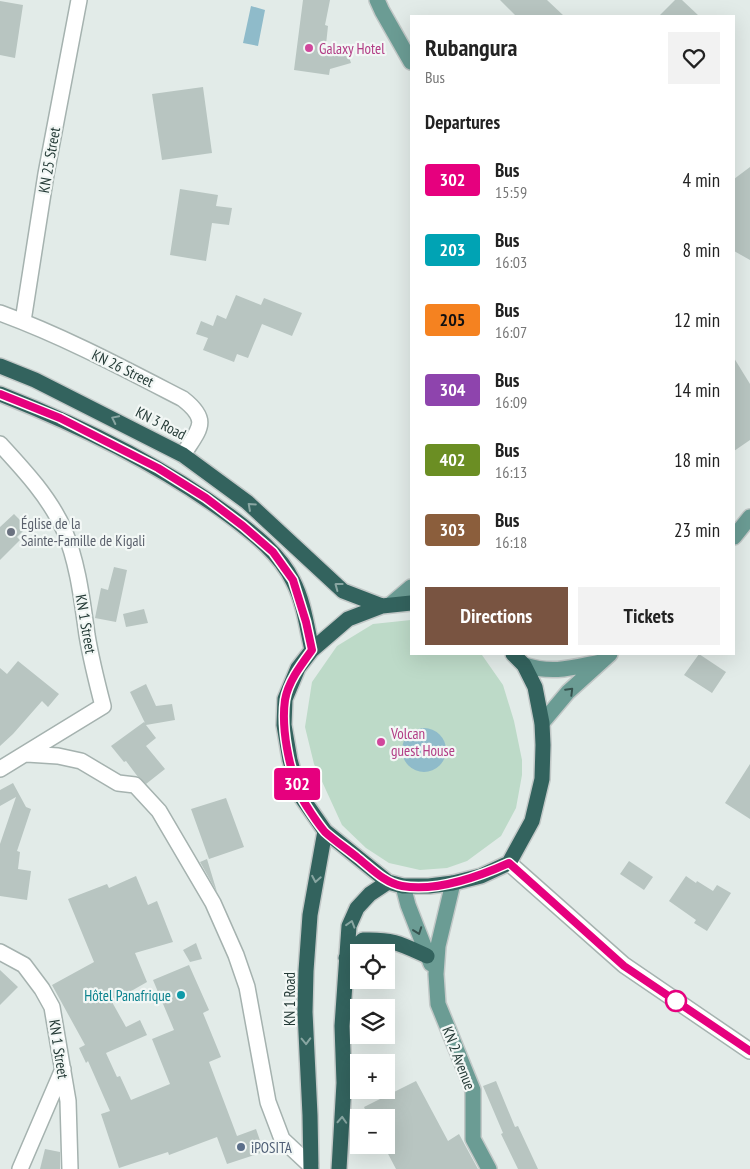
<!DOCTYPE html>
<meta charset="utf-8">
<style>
body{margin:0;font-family:"PT Sans Narrow",sans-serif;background:#f2f2f2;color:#222;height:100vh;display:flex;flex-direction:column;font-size:19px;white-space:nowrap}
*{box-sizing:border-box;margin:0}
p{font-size:16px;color:#767676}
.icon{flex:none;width:28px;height:28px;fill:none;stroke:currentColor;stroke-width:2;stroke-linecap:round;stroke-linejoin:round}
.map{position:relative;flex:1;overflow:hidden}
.side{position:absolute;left:410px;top:15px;width:325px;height:640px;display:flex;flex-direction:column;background:#fff;border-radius:0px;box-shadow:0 5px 20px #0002}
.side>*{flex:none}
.badge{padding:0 10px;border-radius:4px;font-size:18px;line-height:32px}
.tools{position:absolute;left:350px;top:944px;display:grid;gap:10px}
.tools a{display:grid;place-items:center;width:45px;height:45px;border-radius:0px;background:#fff;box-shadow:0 5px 20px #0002;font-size:25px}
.map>.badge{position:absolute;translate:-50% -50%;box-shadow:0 0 0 2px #fff}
h2{padding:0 15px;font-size:19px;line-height:45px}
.round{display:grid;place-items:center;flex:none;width:52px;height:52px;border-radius:0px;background:#f2f2f2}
.overview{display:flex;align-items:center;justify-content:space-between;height:85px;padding:0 15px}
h1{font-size:24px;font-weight:700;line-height:38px}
.cta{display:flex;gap:10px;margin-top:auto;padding:10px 15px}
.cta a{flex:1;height:58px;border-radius:0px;background:#795441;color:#fff;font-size:20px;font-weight:700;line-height:58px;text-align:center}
.cta a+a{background:#f2f2f2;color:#222}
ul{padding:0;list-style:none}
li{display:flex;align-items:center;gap:15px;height:70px;padding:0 15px}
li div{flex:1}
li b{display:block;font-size:19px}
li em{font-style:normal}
li .badge{min-width:55px;font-weight:700;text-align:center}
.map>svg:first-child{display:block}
.green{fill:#bddac8}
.water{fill:#8fbbca}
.building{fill:#b8c5c1}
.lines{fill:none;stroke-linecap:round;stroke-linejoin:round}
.minor-casing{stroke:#a5b2af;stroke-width:18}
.major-casing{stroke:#c2c8c7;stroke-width:18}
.highway-casing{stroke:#c2c8c7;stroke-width:18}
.minor{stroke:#fff;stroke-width:15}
.major{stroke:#6b9c94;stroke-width:15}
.highway{stroke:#33635e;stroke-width:15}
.oneway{stroke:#89a6a2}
.oneway2{stroke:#36524e}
.line-casing{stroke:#fff;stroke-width:11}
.line{stroke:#e6007e;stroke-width:8}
.hotel-dot{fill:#d1479c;stroke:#f2f7f5;stroke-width:2}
.worship-dot{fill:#6b7280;stroke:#f2f7f5;stroke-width:2}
.culture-dot{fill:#0f9aa8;stroke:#f2f7f5;stroke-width:2}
.stop-dot{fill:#fff;stroke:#e6007e;stroke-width:2.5}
.service-dot{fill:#5c6f8a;stroke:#f2f7f5;stroke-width:2}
.labels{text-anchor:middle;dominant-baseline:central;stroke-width:4.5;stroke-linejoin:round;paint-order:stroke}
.hotel-label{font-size:15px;fill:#b23c85;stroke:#f2f7f5;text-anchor:start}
.street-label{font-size:15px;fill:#243a36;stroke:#f2f7f5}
.worship-label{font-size:15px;fill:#5b616d;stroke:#f2f7f5;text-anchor:start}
.culture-label{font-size:15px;fill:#0d838f;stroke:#f2f7f5;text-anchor:end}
.service-label{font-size:15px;fill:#4e5e75;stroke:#f2f7f5;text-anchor:start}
</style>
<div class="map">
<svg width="750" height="1169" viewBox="0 0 750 1169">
<rect width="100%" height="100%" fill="#e2ebe8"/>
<path class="green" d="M 411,620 L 411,654 L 480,654 L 482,655 L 503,685 L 514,721 L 522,760 L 522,775 L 516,808 L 501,836 L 467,861 L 447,868 L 420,870 L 389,863 L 366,848 L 342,825 L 314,764 L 305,727 L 312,682 L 337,646 L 373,624 Z"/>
<path class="water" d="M 251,6 L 265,10 L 258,46 L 243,43 Z
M402 750a22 22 0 1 1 44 0a22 22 0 1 1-44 0Z"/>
<path class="building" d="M 303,0 L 330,0 L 325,25 L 328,26 L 325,54 L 346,48 L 351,63 L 330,69 L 329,75 L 294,70 Z
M 500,0 L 547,0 L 564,16 L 516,16 Z
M 675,0 L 682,0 L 699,16 L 659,16 Z
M 0,1 L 23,5 L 15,58 L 0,55 Z
M 203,87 L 212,153 L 162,160 L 152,94 Z
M 750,167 L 750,260 L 734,251 L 734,179 Z
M 180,189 L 218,195 L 216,206 L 232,208 L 229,225 L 212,223 L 206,261 L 170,255 Z
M 236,295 L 261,305 L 264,298 L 302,313 L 292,336 L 262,324 L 248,358 L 237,354 L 234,362 L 203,350 L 208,338 L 196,334 L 201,321 L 213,326 L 217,315 L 226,319 Z
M 734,358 L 750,384 L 750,440 L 734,451 Z
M 14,514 L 27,527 L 17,537 L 20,540 L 0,560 L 0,527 Z
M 114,567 L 127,570 L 116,622 L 95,618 L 101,588 L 108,590 Z
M 144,609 L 148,623 L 126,627 L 123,614 Z
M 699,654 L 726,672 L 712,693 L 684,675 Z
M 18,661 L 59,694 L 48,707 L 42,701 L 13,734 L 0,746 L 0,668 L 7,674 Z
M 146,684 L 156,706 L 172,704 L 175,720 L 146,725 L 156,738 L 146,746 L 165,769 L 146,784 L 138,777 L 126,761 L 124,762 L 111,746 L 144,722 L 145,723 L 130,692 Z
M 750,764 L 750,819 L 725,803 Z
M 13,783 L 26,807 L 31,809 L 17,851 L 20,852 L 18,869 L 31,871 L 27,900 L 0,896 L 0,844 L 16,797 L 0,806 L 0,790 Z
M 226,798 L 244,847 L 209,859 L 191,809 Z
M 207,859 L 217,892 L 200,862 Z
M 629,861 L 653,877 L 644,890 L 620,874 Z
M 136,876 L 148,905 L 157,901 L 173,942 L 135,953 L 147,982 L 112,1002 L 126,1027 L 140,1020 L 147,1035 L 106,1053 L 117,1077 L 120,1076 L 131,1100 L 170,1084 L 152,1039 L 174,1030 L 153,980 L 189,965 L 209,1010 L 203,1013 L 221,1057 L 209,1062 L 237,1136 L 256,1129 L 264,1152 L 227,1164 L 217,1137 L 169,1155 L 168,1152 L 119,1168 L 101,1114 L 110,1111 L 88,1061 L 86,1063 L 79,1048 L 85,1045 L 52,985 L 94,962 L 68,899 L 107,884 L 109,888 Z
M 686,876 L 696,883 L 697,881 L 713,891 L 717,885 L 731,893 L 707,931 L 694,923 L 696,920 L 669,901 Z
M 196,943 L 202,959 L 190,962 L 183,950 Z
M 0,970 L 18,987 L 0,1005 Z
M 416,1081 L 448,1141 L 459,1134 L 478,1169 L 396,1169 L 386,1150 L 386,1118 L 369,1118 L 364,1107 Z
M 496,1081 L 515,1127 L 518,1126 L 538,1169 L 518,1169 L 501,1134 L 503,1133 L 483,1086 Z
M 45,1149 L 60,1152 L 60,1169 L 40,1169 Z"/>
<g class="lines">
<g class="minor-casing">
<path id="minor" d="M 0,313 C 63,336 123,368 183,399 C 211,421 199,429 183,455
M 23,321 L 46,174 L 79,0
M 0,444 C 24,470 50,498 64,530 C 78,563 82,600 87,635 C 91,659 97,683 103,706 L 0,769
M 27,754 L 58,756 L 81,761 L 118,783 L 135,785 L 159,811 L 213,903 L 236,955 L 247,987 L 268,1102 L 282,1139 L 311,1166
M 509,863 L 624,965 L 750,1051
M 0,952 L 24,965 L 42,989 L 52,1007 L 68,1101 L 70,1169
M 20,1169 L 63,1069"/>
</g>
<g class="major-casing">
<path id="major" d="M 377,0 L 382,11 L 411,62
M 734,537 L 750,517
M 391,604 L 411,587
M 524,665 C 553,674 571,668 600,662
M 542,723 L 568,692 L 610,654
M 453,883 L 438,946 L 436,974 L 438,1004 L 473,1090 L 473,1139 L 489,1169
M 403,886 L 408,905 L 431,964"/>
</g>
<g class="highway-casing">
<path id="highway" d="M 0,366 L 35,380 L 183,455 L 247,502 L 343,591 L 382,606
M 0,394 C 81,426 160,464 230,516 C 254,534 280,554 293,581 C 304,602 307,628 312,650
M 411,603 L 382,606 L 348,619 L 312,650 L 298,668 L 285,699 L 284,725 L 290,760 L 300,795 L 325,831 L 388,882 L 403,886 L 429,886 L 453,883 L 481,876 L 509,863 L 532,821 L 542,779 L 543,745 L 542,723 L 535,687 L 524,665 L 513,654
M 346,958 L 363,940 C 393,939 401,944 427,956
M 311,1169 L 310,1115 L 305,1012 L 306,971 L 310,915 L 325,831
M 339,1169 L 344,1083 L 342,1026 L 349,926 L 357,908 L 370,894 L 388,882"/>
</g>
<use href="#minor" class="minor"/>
<use href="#major" class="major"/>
<use href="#highway" class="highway"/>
</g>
<defs><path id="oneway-chevron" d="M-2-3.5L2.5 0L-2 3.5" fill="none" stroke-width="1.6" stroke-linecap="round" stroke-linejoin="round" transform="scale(1.25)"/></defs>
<g class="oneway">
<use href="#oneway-chevron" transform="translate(115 419) rotate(-154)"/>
<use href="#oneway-chevron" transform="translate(251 506) rotate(-138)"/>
<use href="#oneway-chevron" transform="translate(338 586) rotate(-143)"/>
<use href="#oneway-chevron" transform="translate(316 879) rotate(100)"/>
<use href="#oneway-chevron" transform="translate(351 924) rotate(-73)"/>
<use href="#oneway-chevron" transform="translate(306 1041) rotate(88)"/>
<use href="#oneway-chevron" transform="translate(342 1120) rotate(-87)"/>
</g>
<g class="oneway2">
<use href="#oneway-chevron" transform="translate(570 691) rotate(-45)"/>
<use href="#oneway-chevron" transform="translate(418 931) rotate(70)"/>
</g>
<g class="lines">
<g class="line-casing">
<path id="line" d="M 0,394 L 60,418 L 158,468 L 206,498 L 243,526 L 273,552 L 293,580 L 306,622 L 312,650 C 301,665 288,682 285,700 C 281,728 289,768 300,794 C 303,802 319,825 325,832 C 335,841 347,849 358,858 C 372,869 385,883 402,886 C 436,892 478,877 509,863 L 624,966 L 750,1051"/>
</g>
<use href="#line" class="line"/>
</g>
<g class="hotel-dot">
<circle cx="309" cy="48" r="5"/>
<circle cx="381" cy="742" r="5"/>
</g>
<circle class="worship-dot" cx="11" cy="532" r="5"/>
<circle class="culture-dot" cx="181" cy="995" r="5"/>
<circle class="stop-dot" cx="676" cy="1001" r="10"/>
<circle class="service-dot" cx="241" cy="1147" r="5"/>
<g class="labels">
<g class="hotel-label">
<text x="319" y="48">Galaxy Hotel</text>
<text x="391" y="733">Volcan<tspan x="391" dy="17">guest House</tspan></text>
</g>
<g class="street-label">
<text transform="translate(49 160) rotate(-80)">KN 25 Street</text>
<text transform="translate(123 368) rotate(26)">KN 26 Street</text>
<text transform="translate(161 423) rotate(27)">KN 3 Road</text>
<text transform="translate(86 624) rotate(80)">KN 1 Street</text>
<text transform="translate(289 999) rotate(-90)">KN 1 Road</text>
<text transform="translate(59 1049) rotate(81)">KN 1 Street</text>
<text transform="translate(459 1058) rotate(69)">KN 2 Avenue</text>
</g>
<g class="worship-label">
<text x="21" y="523">Église de la<tspan x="21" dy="17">Sainte-Famille de Kigali</tspan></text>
</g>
<g class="culture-label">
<text x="171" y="995">Hôtel Panafrique</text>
</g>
<g class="service-label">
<text x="251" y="1147">iPOSITA</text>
</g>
</g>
</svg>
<div class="tools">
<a><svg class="icon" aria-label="locate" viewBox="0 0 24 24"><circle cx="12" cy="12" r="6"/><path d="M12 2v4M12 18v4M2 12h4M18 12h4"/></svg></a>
<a><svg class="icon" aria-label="layers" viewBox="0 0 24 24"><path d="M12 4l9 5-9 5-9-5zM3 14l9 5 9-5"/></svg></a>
<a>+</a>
<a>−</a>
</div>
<b class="badge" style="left:297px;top:784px;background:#e6007e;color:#fff">302</b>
<section class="side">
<div class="overview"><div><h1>Rubangura</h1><p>Bus</p></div><a class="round"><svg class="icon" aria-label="heart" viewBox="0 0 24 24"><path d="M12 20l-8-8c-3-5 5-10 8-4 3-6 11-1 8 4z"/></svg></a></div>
<h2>Departures</h2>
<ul>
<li><span class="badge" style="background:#e6007e;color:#fff">302</span><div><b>Bus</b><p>15:59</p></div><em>4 min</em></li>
<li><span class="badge" style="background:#00a3b4;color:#fff">203</span><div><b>Bus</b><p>16:03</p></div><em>8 min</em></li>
<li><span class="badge" style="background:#f58220;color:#111">205</span><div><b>Bus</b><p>16:07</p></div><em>12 min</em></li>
<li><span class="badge" style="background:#8e44ad;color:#fff">304</span><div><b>Bus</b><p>16:09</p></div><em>14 min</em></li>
<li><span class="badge" style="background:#6b8e23;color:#fff">402</span><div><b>Bus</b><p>16:13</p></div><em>18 min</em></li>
<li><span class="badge" style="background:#8b5e3c;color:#fff">303</span><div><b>Bus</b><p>16:18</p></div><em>23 min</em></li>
</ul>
<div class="cta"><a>Directions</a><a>Tickets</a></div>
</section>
</div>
